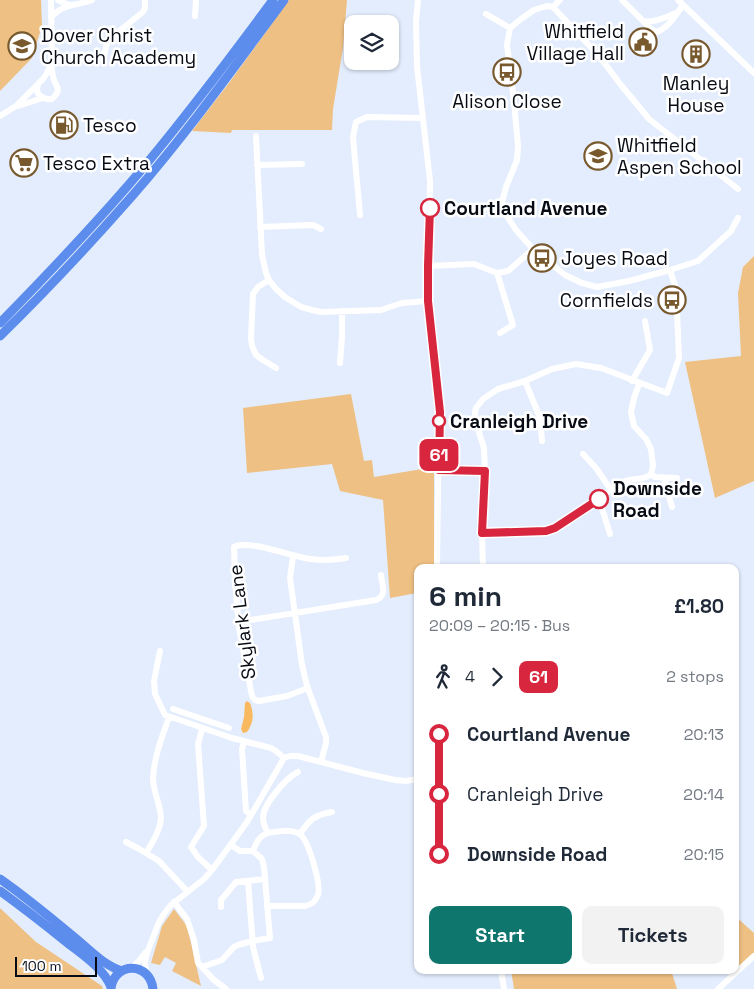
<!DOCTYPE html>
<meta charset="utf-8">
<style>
body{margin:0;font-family:"Space Grotesk",sans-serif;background:#f2f2f3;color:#1f2937;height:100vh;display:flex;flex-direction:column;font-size:19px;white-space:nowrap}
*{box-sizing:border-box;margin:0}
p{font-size:16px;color:#747a83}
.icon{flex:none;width:28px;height:28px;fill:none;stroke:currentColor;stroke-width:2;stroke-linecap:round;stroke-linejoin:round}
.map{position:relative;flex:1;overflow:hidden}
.drawer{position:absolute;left:414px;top:564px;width:325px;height:410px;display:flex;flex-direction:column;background:#fff;border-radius:10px;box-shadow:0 1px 4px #0004}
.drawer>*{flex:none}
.badge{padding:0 10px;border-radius:8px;font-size:18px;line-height:32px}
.buttons{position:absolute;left:344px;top:15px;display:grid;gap:10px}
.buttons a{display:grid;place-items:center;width:55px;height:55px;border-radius:10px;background:#fff;box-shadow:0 1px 4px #0004;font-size:25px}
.scale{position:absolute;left:15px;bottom:12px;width:82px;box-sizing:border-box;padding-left:5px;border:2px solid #070b14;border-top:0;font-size:14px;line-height:18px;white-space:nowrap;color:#070b14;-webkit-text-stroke:4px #fff;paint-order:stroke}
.map>.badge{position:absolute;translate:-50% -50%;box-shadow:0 0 0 2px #fff}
.legs{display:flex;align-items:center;gap:8px;height:55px;padding:0 15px;font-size:16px}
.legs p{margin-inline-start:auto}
.summary{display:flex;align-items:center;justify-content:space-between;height:85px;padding:0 15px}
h1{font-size:28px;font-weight:700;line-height:38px}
.primary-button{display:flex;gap:10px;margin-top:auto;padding:10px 15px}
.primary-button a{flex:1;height:58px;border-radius:10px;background:#0f766e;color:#fff;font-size:20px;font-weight:700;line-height:58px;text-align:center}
.primary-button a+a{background:#f2f2f3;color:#1f2937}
ul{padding:0 15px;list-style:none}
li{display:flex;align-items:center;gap:18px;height:60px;font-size:19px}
li i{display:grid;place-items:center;width:8px;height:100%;margin:0 6px;background:currentColor}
li i::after{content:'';width:12px;height:12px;margin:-6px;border:4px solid;border-radius:50%;background:#fff}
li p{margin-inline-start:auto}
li:first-child i{background:linear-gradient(#0000 50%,currentColor 0)}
li:last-child i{background:linear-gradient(currentColor 50%,#0000 0)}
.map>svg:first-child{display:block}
.green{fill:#eec083}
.water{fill:#f9b960}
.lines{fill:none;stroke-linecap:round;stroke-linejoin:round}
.minor{stroke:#fff;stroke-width:6}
.highway{stroke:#5c8dec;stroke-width:9}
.line-1-casing{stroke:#fff;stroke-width:11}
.line-1{stroke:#d7263d;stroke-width:8}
.stop-1-dot{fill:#fff;stroke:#d7263d;stroke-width:2.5}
.labels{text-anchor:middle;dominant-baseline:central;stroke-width:5;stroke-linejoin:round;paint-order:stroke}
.poi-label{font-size:19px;fill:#070b14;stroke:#fff;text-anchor:start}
.stop-label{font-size:19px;font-weight:bold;fill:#070b14;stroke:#fff;text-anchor:start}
.street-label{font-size:19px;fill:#070b14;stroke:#fff}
</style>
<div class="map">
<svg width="754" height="989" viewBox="0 0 754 989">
<rect width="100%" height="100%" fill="#e4edfd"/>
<path class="green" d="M 0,0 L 41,0 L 42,26 L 32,58 L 0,91 Z
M 289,0 L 347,0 L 343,48 L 333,109 L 332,130 L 232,130 L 231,133 L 192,131 L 229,83 Z
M 754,256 L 754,481 L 715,498 L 685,362 L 741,356 L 738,293 L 743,267 Z
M 351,394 L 364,461 L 372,460 L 374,477 L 434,467 L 434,567 L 418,568 L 417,593 L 390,598 L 383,500 L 340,491 L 332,464 L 247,473 L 243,408 Z
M 0,908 L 36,942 L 102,986 L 103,989 L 0,989 Z
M 174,909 L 187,926 L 201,986 L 172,971 L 176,963 L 165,957 L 160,965 L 151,963 L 162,926 Z
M 735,916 L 754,933 L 754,954 L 741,965 L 735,965 Z
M 511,970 L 671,970 L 677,989 L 514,989 Z"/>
<path class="water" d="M 247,701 L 250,703 C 254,713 254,723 247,732 L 243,733 L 241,729 L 244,717 L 245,703 Z"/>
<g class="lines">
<path class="minor" d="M 58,0 L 64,3 L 70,5
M 418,0 L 416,21 L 417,66 L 430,181 L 428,301 L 439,412 L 437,568
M 622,0 L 651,29 L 656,32 C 668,29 676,14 683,5
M 678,0 L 754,73
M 553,7 L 547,6 L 534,10 L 521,19 L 510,28 L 507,45 L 514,101 L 518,146 L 517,160 L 506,187 L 502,202 L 507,216 L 516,230 L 533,249 L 565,275 L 582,283 L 597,287 L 629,281 L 670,270 L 698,261 L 731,231 L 738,218
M 553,7 L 599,56 L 621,85 L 649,119 L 738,189
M 553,7 L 560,0
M 486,14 L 510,28
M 195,16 L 196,0
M 51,17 C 67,2 74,7 92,0
M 643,21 C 655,23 666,17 676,13
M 104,59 L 105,51 L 108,40 L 143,12 L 145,8 L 145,0
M 51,62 C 52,67 52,75 54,80 C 58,89 61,90 52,99 C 44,100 34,95 38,85 C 40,80 40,83 43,79 C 48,73 51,63 52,55 L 51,0
M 18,106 L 43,98
M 0,116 L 16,106 L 38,84
M 256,136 L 262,255 L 266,273 L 269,280 L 276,289 L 285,297 L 301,307 L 312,310 L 322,312 L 381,310 L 402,303 L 428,301
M 257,165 L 302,164
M 360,215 L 353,137 L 356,122 L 367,117 L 423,118
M 260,227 L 313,225 L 321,229
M 428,266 L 474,264 L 497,273 L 508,271 L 533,249
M 497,273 L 513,325 L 500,333
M 269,280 L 258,287 L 253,294 L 251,338 L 252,346 L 256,355 L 263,360 L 276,368
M 340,363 L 342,337 L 342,311
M 525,381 L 540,418 L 542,441
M 632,381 L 650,350 L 645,321
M 639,384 L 634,398 L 631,412 L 634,426 L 646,439 L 651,449 L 653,466 L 651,474
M 583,454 L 596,468 L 611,490
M 439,469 L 485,471
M 651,474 L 655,477 L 677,478
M 664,478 L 672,507
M 599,499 L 610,534
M 482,533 L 540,532 L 555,528 L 623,482 C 633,477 644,481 651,474
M 293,556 L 290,578 L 302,665 L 307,686 L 326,737 L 326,743 L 321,762
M 483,568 L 482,533 L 485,471 L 484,448 L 476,423 L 475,412 L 476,408 L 483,399 L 498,389 L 525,381 L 552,369 L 576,364 L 601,368 L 667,393 L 679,358 L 676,289 L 670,270
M 238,622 L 376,600 C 388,595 382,585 381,575
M 160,651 L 154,681 L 155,694 L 165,715 L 232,738 L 271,748 L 276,751 L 284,758
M 308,688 L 287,696 L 259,701 L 255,700 L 252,696 L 239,628 L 235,582 L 234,547 C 249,539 292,557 311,559 C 323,561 334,560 346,558
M 173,709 L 229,728
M 202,729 L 198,744 L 204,826 L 191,847 L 198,857 L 212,870
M 244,742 L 242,749 L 246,811 L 251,815
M 268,833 C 266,829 263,824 263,818 C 263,804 286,778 298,772
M 300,834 C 310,819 314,815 332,812
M 126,842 L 141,850 L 159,861 L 188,892
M 253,851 C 257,840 261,833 274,832 C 282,831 294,829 301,835 C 309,843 323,888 317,897 C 315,902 310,905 305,906 L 267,906
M 146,853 C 152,843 161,829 161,817 C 160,803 153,792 153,778 C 154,757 162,737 169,717
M 248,881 L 253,947 L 261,978
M 174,902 L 187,919 L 194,940 L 198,963 L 214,980 L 226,989
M 221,907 L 221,900 L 236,882 L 265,879
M 202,967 L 222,960 L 234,947 L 238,945 L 252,941 L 270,938 L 264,867 L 262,859 L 253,851 L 240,851 L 231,845
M 131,968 L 139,961 L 145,953
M 501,970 L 504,989
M 146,974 L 145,962 L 147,953 L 159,922 L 164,914 L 171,905 L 204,879 L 212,870 L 247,822 L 284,758 L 290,756 L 298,756 L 363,773 L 395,780 L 406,781 L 418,779
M 718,989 L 754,956"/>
<path class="highway" d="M 0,323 C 43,279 85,235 125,189 C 177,129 225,65 273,0
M 0,336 C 46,291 90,244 133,195 C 187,133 235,66 284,0
M 0,879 C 26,897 50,917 74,937 C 89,949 103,965 122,971
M 0,891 C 22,907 44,924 65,941 C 80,953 104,968 111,987
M 111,988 C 115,961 150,962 153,989"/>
</g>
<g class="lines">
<g class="line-1-casing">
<path id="line-1" d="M 430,208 L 428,266 L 428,301 L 440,412 L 439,470 L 485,471 L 482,533 L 546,531 L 555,528 L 599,499"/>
</g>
<use href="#line-1" class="line-1"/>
</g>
<defs>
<g id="civic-ring" transform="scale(1.4375)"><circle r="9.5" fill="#fff" stroke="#78592e" stroke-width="1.5"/><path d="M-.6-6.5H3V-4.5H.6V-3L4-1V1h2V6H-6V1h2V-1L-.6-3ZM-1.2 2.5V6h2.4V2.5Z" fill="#78592e"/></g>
<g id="school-ring" transform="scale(1.4375)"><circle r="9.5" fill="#fff" stroke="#78592e" stroke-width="1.5"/><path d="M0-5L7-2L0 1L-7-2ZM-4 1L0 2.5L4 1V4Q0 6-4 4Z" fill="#78592e"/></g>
<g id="building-ring" transform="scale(1.4375)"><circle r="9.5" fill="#fff" stroke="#78592e" stroke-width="1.5"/><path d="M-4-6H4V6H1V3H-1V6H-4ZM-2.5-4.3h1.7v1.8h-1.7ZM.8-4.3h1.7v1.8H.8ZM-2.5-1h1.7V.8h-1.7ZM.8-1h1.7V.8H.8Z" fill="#78592e"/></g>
<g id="bus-ring" transform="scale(1.4375)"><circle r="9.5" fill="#fff" stroke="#78592e" stroke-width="1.5"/><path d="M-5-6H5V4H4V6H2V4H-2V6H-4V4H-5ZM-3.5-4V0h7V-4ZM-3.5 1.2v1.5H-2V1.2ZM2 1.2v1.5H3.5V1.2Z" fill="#78592e"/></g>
<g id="fuel-ring" transform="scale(1.4375)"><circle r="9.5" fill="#fff" stroke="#78592e" stroke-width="1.5"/><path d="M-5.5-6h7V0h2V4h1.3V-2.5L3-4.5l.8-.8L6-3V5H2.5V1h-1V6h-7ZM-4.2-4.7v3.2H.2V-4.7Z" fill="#78592e"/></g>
<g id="supermarket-ring" transform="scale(1.4375)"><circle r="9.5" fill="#fff" stroke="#78592e" stroke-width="1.5"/><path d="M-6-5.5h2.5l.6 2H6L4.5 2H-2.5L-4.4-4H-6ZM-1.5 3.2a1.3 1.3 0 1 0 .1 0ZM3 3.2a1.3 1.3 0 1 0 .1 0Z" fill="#78592e"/></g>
</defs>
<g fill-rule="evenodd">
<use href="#civic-ring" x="643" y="42"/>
<use href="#school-ring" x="22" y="46"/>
<use href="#building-ring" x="696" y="54"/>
<use href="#bus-ring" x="507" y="72"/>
<use href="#fuel-ring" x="64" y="125"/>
<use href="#school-ring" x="598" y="156"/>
<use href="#supermarket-ring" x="24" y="163"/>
<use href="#bus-ring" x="542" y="258"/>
<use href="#bus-ring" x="672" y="300"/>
</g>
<g class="stop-1-dot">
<circle cx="430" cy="208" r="9"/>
<circle cx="439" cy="421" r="6"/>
<circle cx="599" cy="499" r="9"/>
</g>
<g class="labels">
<g class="poi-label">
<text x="624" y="31" text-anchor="end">Whitfield<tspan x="624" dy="22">Village Hall</tspan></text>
<text x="41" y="35">Dover Christ<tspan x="41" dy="22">Church Academy</tspan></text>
<text x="696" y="83" text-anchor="middle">Manley<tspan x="696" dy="22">House</tspan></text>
<text x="507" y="101" text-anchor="middle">Alison Close</text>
<text x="83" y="125">Tesco</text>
<text x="617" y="145">Whitfield<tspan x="617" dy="22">Aspen School</tspan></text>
<text x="43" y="163">Tesco Extra</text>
<text x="561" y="258">Joyes Road</text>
<text x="653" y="300" text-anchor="end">Cornfields</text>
</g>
<g class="stop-label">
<text x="444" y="208">Courtland Avenue</text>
<text x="450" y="421">Cranleigh Drive</text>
<text x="613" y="488">Downside<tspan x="613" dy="22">Road</tspan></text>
</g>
<g class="street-label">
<text transform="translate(242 622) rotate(-97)">Skylark Lane</text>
</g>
</g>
</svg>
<div class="buttons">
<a><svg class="icon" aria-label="layers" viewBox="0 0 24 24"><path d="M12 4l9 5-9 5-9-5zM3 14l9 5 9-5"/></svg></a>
</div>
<div class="scale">100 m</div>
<b class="badge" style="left:439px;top:455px;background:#d7263d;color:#fff">61</b>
<section class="drawer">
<div class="summary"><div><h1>6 min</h1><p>20:09 – 20:15 · Bus</p></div><b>£1.80</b></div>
<div class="legs"><svg class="icon" aria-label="walk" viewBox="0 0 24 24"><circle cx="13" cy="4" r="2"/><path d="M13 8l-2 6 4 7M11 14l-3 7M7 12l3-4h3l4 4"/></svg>4<svg class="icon" aria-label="forward" viewBox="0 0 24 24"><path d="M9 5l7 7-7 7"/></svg><b class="badge" style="background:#d7263d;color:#fff">61</b><p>2 stops</p></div>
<ul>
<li><i style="color:#d7263d"></i><b>Courtland Avenue</b><p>20:13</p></li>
<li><i style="color:#d7263d"></i><span>Cranleigh Drive</span><p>20:14</p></li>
<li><i style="color:#d7263d"></i><b>Downside Road</b><p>20:15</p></li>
</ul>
<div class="primary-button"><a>Start</a><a>Tickets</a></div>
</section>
</div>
